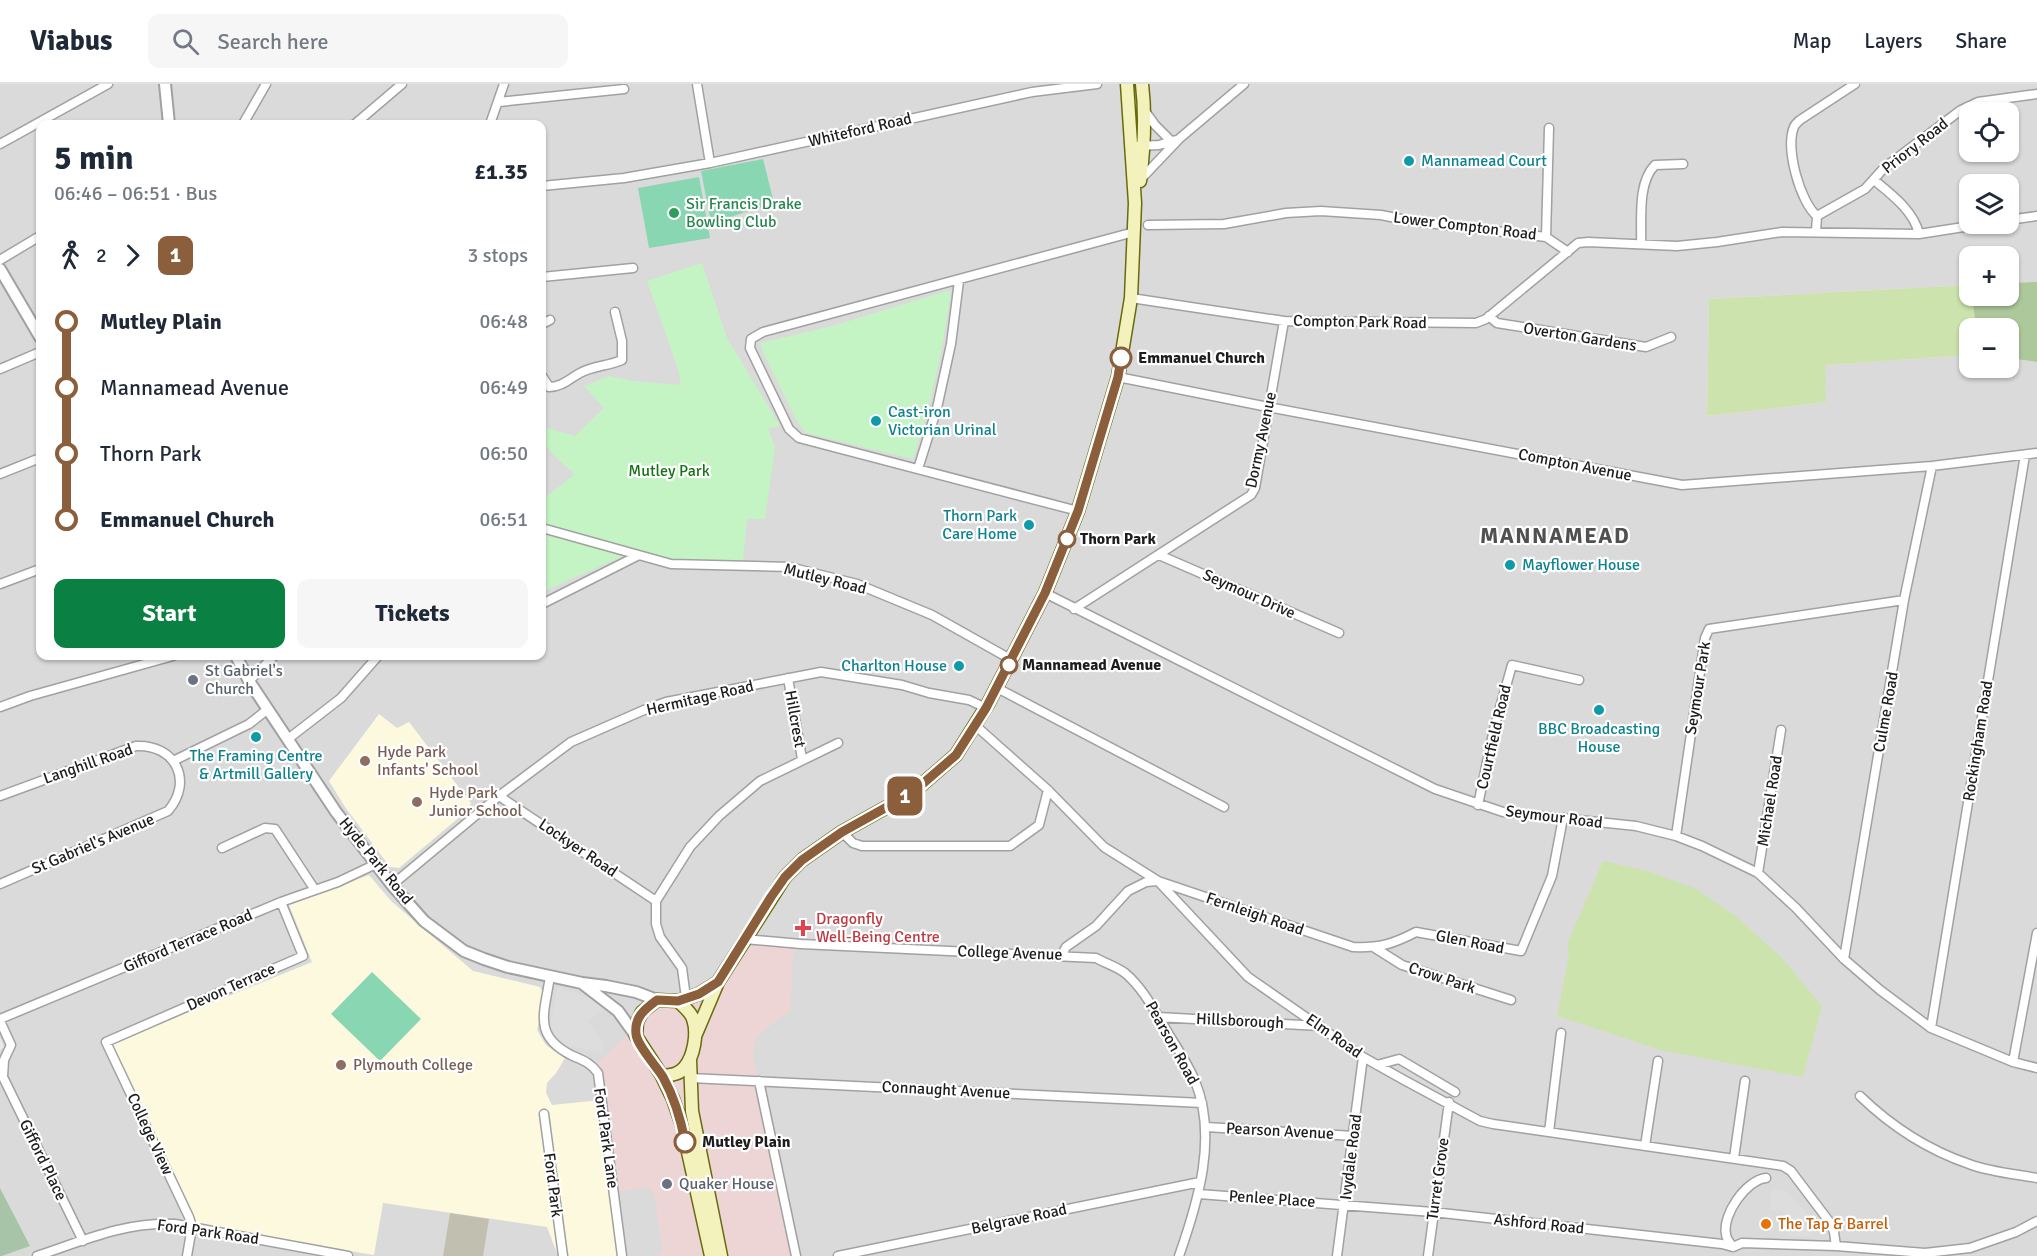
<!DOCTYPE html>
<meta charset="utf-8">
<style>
body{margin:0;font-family:Signika,sans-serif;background:#f6f6f7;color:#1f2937;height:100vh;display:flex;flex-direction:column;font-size:22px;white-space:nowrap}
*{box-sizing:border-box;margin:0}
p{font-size:20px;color:#747a83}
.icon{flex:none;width:33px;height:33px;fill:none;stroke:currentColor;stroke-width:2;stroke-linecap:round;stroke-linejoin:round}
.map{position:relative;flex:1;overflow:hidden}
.sheet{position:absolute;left:36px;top:36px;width:510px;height:540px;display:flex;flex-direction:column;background:#fff;border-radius:12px;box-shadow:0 2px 4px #0004}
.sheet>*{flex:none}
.badge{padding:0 12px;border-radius:9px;font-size:21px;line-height:39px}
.buttons{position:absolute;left:1959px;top:18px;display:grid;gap:12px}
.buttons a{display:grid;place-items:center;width:60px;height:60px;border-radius:12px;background:#fff;box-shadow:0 2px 4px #0004;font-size:30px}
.map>.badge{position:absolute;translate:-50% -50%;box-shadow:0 0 0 3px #fff}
.legs{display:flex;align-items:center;gap:9px;height:66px;padding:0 18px;font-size:20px}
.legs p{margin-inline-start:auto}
.head{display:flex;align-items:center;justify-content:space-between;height:102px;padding:0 18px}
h1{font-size:33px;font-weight:700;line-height:45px}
.action{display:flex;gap:12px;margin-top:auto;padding:12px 18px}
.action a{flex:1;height:69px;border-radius:12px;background:#0b8043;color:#fff;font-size:24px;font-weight:700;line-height:69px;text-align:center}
.action a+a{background:#f6f6f7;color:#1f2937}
ul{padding:0 18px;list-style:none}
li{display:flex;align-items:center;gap:21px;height:66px;font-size:22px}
li i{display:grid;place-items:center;width:9px;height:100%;margin:0 8px;background:currentColor}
li i::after{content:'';width:15px;height:15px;margin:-8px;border:4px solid;border-radius:50%;background:#fff}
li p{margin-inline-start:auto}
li:first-child i{background:linear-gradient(#0000 50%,currentColor 0)}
li:last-child i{background:linear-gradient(currentColor 50%,#0000 0)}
header{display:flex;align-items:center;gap:36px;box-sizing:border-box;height:84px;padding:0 30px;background:#fff;border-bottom:2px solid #e0e1e3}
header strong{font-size:28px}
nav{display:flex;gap:33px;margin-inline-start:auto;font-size:21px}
.search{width:420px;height:54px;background:#f6f6f7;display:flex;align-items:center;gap:15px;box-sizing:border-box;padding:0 21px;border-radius:12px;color:#747a83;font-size:22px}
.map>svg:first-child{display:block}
.residential{fill:#dbdada;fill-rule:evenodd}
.commercial{fill:#edd5d6}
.education{fill:#fcf9df}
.construction{fill:#c1c0b0}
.grass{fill:#cde3ae}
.forest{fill:#adc99c}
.cemetery{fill:#a7c4a9}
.park{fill:#c5f4c4}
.pitch{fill:#89d6b2}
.parking{fill:#ddd}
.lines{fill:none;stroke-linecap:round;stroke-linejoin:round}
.minor-casing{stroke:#a1a1a1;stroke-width:11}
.tertiary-casing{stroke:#a1a1a1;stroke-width:14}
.secondary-casing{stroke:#686a0e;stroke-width:15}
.minor{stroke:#fff;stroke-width:8}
.tertiary{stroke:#fff;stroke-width:10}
.secondary{stroke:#f3f2bc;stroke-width:12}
.line-1-casing{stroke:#fff;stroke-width:14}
.line-1{stroke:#8b5e3c;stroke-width:9}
.culture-dot{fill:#0f9aa8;stroke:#fff;stroke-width:2}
.leisure-dot{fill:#2e9e5b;stroke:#fff;stroke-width:2}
.stop-1-dot{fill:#fff;stroke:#8b5e3c;stroke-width:3}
.worship-dot{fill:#6b7280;stroke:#fff;stroke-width:2}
.education-dot{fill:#8d6e63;stroke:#fff;stroke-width:2}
.health-dot{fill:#e0444e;stroke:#fff;stroke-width:2}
.food-dot{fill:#e8710a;stroke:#fff;stroke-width:2}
.labels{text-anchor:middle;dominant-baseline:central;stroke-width:4.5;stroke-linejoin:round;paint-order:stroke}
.street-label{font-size:16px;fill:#1d1d1d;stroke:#fff}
.culture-label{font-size:16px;fill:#0d838f;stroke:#fff;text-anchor:start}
.leisure-label{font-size:16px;fill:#27864d;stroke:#fff;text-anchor:start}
.stop-label{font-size:16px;font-weight:bold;fill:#1d1d1d;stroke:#fff;text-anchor:start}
.park-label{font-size:16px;fill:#157215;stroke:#fff}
.worship-label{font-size:16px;fill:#5b616d;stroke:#fff;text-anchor:start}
.education-label{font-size:16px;fill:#785e54;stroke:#fff;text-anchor:start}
.health-label{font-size:16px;fill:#be3a42;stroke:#fff;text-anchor:start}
.food-label{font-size:16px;fill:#c56008;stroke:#fff;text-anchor:start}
.district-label{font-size:22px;font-weight:bold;letter-spacing:1.5px;fill:#505050;stroke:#fff}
</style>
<header>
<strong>Viabus</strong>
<div class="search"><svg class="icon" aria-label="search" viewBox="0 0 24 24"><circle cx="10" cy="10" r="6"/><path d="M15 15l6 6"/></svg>Search here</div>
<nav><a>Map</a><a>Layers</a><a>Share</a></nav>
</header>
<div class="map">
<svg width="2037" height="1172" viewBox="0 0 2037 1172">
<rect width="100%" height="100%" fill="#eeeae4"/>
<path class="residential" d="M 0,0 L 2037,0 L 2037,198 L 2009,199 L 2008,172 L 1970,172 L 1969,201 L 1709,215 L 1707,332 L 1826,318 L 1824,281 L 1969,271 L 1970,284 L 2008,284 L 2009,274 L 2037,278 L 2037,1172 L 2,1172 L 29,1162 L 0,1104 L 0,966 L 4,963 L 0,954 ZM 1970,28 L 2008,28 L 2008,68 L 1970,68 ZM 40,40 L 542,40 L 542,572 L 40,572 ZM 1970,100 L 2008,100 L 2008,140 L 1970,140 Z"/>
<path class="commercial" d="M 744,855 L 794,859 L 790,926 L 756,953 L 753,972 L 796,1172 L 650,1172 L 663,1169 L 654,1109 L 649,1103 L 616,1108 L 598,979 L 648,931 L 719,897 Z"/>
<path class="education" d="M 379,630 L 397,644 L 409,638 L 471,719 L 468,726 L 399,784 L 390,783 L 345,723 L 329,697 Z
M 369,791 L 391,817 L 473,887 L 540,903 L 545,913 L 537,946 L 546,961 L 565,974 L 556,989 L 547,999 L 546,1009 L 552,1021 L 601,1016 L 622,1172 L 558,1172 L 547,1143 L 383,1119 L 374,1171 L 195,1140 L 111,960 L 312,878 L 289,821 Z"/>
<path class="construction" d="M 450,1129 L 489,1135 L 483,1172 L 443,1172 Z"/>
<path class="grass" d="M 1969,201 L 1970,212 L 1972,212 L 1976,244 L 1970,244 L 1969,271 L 1825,281 L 1826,318 L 1707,332 L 1709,215 Z
M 1603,777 L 1648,787 L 1696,805 L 1737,833 L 1783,875 L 1822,922 L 1803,993 L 1660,966 L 1557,932 L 1569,872 L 1567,860 Z"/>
<path class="forest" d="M 2037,198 L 2037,278 L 2009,274 L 2008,244 L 1976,244 L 1972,212 L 2008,212 L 2009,199 Z"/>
<path class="cemetery" d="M 0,1104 L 30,1162 L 2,1172 L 0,1172 Z"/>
<path class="park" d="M 702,179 L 727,254 L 780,342 L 768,344 L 775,363 L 765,435 L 747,435 L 743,476 L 671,477 L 632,468 L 542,508 L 542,416 L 575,390 C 563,379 545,367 542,350 L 547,344 L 575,352 L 604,324 L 584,302 L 609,292 L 632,297 L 681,301 L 678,285 L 647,197 Z
M 950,206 L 950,214 C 942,269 931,322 913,375 L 806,349 L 797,337 L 762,266 L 761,259 L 836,241 Z"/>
<path class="pitch" d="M 763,75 L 774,119 L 711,139 L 701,87 Z
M 699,93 L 710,154 L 649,164 L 638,104 Z
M 372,888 L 421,935 L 380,977 L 331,930 Z"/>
<path class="parking" d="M 558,903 L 596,917 L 605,925 L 588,936 L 603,960 L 602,969 L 568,961 L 556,952 L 550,940 Z
M 1772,1105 L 1787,1107 L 1811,1134 L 1816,1146 L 1810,1153 L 1788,1152 L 1790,1133 L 1783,1133 L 1783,1127 L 1770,1126 Z"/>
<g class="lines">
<g class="minor-casing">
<path id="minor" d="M 697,0 L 710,79
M 499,18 L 624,5
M 1145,27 L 1155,41 L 1172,58
M 243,40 L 266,0
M 355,40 L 402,0
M 490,40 L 504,0
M 0,60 L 108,0
M 1138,62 L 1159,61 L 1176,56
M 1140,96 L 1180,54 L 1244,0
M 1874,96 C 1891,110 1914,127 1919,150
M 542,102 L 624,94 L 710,79 L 1032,8 L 1097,0
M 1817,132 C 1800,118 1785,64 1794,43 C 1795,40 1798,38 1800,36 L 1855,0
M 2008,136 L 2037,132
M 1148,141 L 1224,140 L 1286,129 L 1321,127 L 1381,131 L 1411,137 L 1546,153 L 1568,168
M 1816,148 L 1817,132 L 1865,105 L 1884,84 L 1961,26 L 1978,18 L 2037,10
M 1546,153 L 1549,44
M 1641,160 C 1642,136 1637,99 1655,81 L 1683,80
M 0,176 L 40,152
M 542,193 L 633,184
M 1131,214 L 1284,237 L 1476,239 L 1486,235 L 1578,159 L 1588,158 L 1677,162 L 1717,158 L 1782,148 L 1919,150 L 1983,140
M 1489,232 L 1497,239 L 1646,263 L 1671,253
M 542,240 L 550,236
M 0,285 L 40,268
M 542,292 L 549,303 C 562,303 569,295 580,289 C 593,282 608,282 622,276 L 622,257 L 615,228
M 1118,293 L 1268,323 L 1682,401 L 1932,382 L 2037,369
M 918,385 L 937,324 L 951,260 L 959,197
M 0,390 L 40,374
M 1078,427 L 799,354 L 789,345 L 750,264 L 751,255 L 763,248 L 1134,148
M 542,444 L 671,480 L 789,483 L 857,500 L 932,531 L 1012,576
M 1159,471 L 1339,549
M 0,500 L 40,485
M 1045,509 L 1435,705 L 1503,728 L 1636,742 L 1676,752 L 1702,762 L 1758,789 L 1796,824 L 1844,875 L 1880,906 L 1931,944 L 2013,978 L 2037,984
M 542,520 L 637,472
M 1074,525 L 1251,411 L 1255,404 L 1284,237
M 788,594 L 802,675
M 249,597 L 274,572
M 997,604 L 1224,723
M 0,623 L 30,612 L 173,572
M 976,642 L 1048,706 L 1104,763 L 1158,797 L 1248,893 L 1363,973 L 1404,996 L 1480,1037 L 1493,1040 L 1783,1082 L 1791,1087 L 1831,1140 L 1834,1148 L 1836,1162
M 288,655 L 341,614 L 378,572
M 173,677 L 249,640 L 268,625
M 0,712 L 136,662 C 175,660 194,697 168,727 L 0,800
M 499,712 L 656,817
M 1478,721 L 1494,645 L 1512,581 L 1579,596
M 842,748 L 853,759 L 862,762 L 1010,762 L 1039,741 L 1048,706
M 1676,752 L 1705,554 L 1709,545 L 1904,516
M 222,764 L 265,744 L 275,745 L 315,806
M 1758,789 L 1781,646
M 392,801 L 499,712 L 571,658 L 644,626 L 666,618 L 821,588 L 902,601 L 929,609 L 969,616 L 986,624
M 744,855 L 801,860 L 1096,874 C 1105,879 1117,883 1125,889 C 1144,905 1155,928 1168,949 C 1177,964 1188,980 1195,997 C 1218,1053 1198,1118 1179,1172
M 1375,864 L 1402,881 L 1511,916
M 1062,871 L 1066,863 L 1096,842 L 1128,807 L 1146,798 L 1158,797 L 1353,863 C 1380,864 1393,860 1416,848 L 1521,867 L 1552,792 L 1563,734
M 1844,875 L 1904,516 L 1932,382
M 550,892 C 545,928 532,951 571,971 C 582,976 590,978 598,989 L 622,1172
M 686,914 L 682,884 L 660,853 L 656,840 L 656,817 L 690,763 L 719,732 L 760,697 L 838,659
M 1158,933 L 1320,942
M 0,935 L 281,818 L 338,798 L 376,780
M 0,937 L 11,961 L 4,976 L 3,993 L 83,1157
M 1931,944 L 2025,371
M 2013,978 L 2037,849
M 1377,981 L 1399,975 L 1455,1008
M 690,994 L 1202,1019
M 759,997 L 796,1172
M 1860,1012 C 1891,1042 1928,1066 1969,1080 C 1990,1088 2015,1090 2037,1094
M 544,1030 L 563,1172
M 1206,1043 L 1354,1052
M 1549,1048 L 1561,949
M 1645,1062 L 1658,977
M 1734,1074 L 1745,997
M 1199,1110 L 1433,1128 L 1722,1160 L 1733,1163
M 1733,1163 L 1742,1159 L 1836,1162 L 1925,1169 L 1970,1164 L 2016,1148 L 2037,1137
M 1733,1163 C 1731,1160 1726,1155 1726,1150 C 1722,1131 1746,1096 1766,1094
M 37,1172 C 82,1157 127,1137 175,1140 L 348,1172
M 187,1172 L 192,1143 L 189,1133 L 106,958 L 303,872 L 281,818
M 838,1172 L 1200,1098
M 1337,1172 L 1363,973
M 1428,1172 L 1449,1018"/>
</g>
<g class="tertiary-casing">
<path id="tertiary" d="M 165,0 L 169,40
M 0,185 L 40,253
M 236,572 L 249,597 L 336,728 L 392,801 L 424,837 L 464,867 L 484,875 L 508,883 L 582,899 L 606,902 L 636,908 L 657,916
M 583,900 L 618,927 L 636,952"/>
</g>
<g class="secondary-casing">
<path id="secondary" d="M 1140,97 C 1144,65 1146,33 1142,0
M 678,917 L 699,910 L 718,898
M 696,950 L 718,898 L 785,793 L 802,776 L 842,748 L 912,709 L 956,671 L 988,620 L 1045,509 L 1078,427 L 1118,293 L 1131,214 L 1135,119 L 1127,0
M 690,976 L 692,1027 L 721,1172
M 662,992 C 670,991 678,991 684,984 C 694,973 698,949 693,935 C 691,928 683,922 678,917 L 657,916 L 642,928 L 637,938 L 636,952 L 662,992 L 673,1015 L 682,1041 L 711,1172"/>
</g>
<use href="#minor" class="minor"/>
<use href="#tertiary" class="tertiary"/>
<use href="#secondary" class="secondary"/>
</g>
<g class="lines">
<g class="line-1-casing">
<path id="line-1" d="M 685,1058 C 681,1036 674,1013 663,993 C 656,982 637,961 636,950 C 634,933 645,925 657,916 L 678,917 L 699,910 L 718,898 L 771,813 L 785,793 L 802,776 L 842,748 L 912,709 L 956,671 L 986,624 L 1045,509 L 1078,427 L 1118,293 L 1121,274"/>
</g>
<use href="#line-1" class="line-1"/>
</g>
<g class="culture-dot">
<circle cx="1409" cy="77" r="6"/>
<circle cx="876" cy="337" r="6"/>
<circle cx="1029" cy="441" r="6"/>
<circle cx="1510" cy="481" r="6"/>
<circle cx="959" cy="582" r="6"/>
<circle cx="1599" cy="626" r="6"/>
<circle cx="256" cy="653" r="6"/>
</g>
<circle class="leisure-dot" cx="674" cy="129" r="6"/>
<g class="stop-1-dot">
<circle cx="1121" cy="274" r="10"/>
<circle cx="1067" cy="455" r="8"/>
<circle cx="1009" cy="581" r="8"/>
<circle cx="685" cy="1058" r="10"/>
</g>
<g class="worship-dot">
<circle cx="193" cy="596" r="6"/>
<circle cx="667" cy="1100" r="6"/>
</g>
<g class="education-dot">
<circle cx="365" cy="677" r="6"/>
<circle cx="417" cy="718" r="6"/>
<circle cx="341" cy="981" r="6"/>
</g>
<path class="health-dot" d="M800 835h6v6h6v6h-6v6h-6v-6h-6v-6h6z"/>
<circle class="food-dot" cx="1766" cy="1140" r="6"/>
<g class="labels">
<g class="street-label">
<text transform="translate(860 46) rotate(-13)">Whiteford Road</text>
<text transform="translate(1915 62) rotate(-38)">Priory Road</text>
<text transform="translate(1465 142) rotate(7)">Lower Compton Road</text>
<text transform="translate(1360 238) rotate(1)">Compton Park Road</text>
<text transform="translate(1580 253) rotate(9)">Overton Gardens</text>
<text transform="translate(1261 356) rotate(-78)">Dormy Avenue</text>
<text transform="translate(1575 381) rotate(11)">Compton Avenue</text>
<text transform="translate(825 495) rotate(14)">Mutley Road</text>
<text transform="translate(1249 510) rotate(24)">Seymour Drive</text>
<text transform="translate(1698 604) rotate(-81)">Seymour Park</text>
<text transform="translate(700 614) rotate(-13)">Hermitage Road</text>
<text transform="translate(1886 628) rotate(-80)">Culme Road</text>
<text transform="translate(795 635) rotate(80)">Hillcrest</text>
<text transform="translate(1494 653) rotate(-77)">Courtfield Road</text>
<text transform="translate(1978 657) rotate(-81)">Rockingham Road</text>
<text transform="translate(88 680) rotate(-19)">Langhill Road</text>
<text transform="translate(1770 717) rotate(-81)">Michael Road</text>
<text transform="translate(1554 733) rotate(7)">Seymour Road</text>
<text transform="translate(93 760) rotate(-23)">St Gabriel's Avenue</text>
<text transform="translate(578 764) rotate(34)">Lockyer Road</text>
<text transform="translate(376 777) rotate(51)">Hyde Park Road</text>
<text transform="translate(1255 830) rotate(19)">Fernleigh Road</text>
<text transform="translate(188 857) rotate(-23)">Gifford Terrace Road</text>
<text transform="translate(1470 858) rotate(11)">Glen Road</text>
<text transform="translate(1010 869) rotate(2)">College Avenue</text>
<text transform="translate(1442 894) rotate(18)">Crow Park</text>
<text transform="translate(231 903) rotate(-24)">Devon Terrace</text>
<text transform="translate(1240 937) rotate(3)">Hillsborough</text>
<text transform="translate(1334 952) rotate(35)">Elm Road</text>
<text transform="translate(1172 959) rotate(61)">Pearson Road</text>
<text transform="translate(946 1006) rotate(3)">Connaught Avenue</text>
<text transform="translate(1280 1047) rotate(3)">Pearson Avenue</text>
<text transform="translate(150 1050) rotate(65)">College View</text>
<text transform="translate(606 1054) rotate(82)">Ford Park Lane</text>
<text transform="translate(1351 1073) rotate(-83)">Ivydale Road</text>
<text transform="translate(43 1076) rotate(64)">Gifford Place</text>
<text transform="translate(1438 1095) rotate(-82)">Turret Grove</text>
<text transform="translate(553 1101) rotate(83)">Ford Park</text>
<text transform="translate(1272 1115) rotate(4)">Penlee Place</text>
<text transform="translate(1019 1135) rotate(-12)">Belgrave Road</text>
<text transform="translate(1539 1140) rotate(6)">Ashford Road</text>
<text transform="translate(208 1148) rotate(8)">Ford Park Road</text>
</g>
<g class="culture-label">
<text x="1421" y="77">Mannamead Court</text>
<text x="888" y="328">Cast-iron<tspan x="888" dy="18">Victorian Urinal</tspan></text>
<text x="1017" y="432" text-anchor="end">Thorn Park<tspan x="1017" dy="18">Care Home</tspan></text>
<text x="1522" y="481">Mayflower House</text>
<text x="947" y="582" text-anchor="end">Charlton House</text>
<text x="1599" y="645" text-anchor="middle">BBC Broadcasting<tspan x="1599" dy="18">House</tspan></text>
<text x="256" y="672" text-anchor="middle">The Framing Centre<tspan x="256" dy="18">&amp; Artmill Gallery</tspan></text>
</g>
<g class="leisure-label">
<text x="686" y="120">Sir Francis Drake<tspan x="686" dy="18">Bowling Club</tspan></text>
</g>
<g class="stop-label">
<text x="1138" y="274">Emmanuel Church</text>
<text x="1080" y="455">Thorn Park</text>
<text x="1022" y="581">Mannamead Avenue</text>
<text x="702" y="1058">Mutley Plain</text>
</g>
<g class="park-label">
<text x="669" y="387">Mutley Park</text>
</g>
<g class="worship-label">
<text x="205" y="587">St Gabriel's<tspan x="205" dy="18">Church</tspan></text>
<text x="679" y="1100">Quaker House</text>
</g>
<g class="education-label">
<text x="377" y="668">Hyde Park<tspan x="377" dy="18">Infants' School</tspan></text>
<text x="429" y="709">Hyde Park<tspan x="429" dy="18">Junior School</tspan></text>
<text x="353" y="981">Plymouth College</text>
</g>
<g class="health-label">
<text x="816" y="835">Dragonfly<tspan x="816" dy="18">Well-Being Centre</tspan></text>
</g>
<g class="food-label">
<text x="1778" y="1140">The Tap &amp; Barrel</text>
</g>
<g class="district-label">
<text x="1555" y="451">MANNAMEAD</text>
</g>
</g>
</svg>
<div class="buttons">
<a><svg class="icon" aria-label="locate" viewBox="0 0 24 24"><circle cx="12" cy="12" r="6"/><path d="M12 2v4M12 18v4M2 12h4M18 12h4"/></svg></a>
<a><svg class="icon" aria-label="layers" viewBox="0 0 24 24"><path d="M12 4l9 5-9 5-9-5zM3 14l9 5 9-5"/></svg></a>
<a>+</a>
<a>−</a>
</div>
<b class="badge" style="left:905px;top:712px;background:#8b5e3c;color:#fff">1</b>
<section class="sheet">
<div class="head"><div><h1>5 min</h1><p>06:46 – 06:51 · Bus</p></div><b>£1.35</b></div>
<div class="legs"><svg class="icon" aria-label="walk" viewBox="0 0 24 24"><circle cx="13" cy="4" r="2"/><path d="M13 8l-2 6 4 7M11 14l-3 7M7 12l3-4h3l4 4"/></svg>2<svg class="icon" aria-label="forward" viewBox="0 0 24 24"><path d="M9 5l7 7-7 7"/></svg><b class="badge" style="background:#8b5e3c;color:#fff">1</b><p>3 stops</p></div>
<ul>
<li><i style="color:#8b5e3c"></i><b>Mutley Plain</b><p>06:48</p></li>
<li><i style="color:#8b5e3c"></i><span>Mannamead Avenue</span><p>06:49</p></li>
<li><i style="color:#8b5e3c"></i><span>Thorn Park</span><p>06:50</p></li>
<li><i style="color:#8b5e3c"></i><b>Emmanuel Church</b><p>06:51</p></li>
</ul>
<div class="action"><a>Start</a><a>Tickets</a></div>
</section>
</div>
